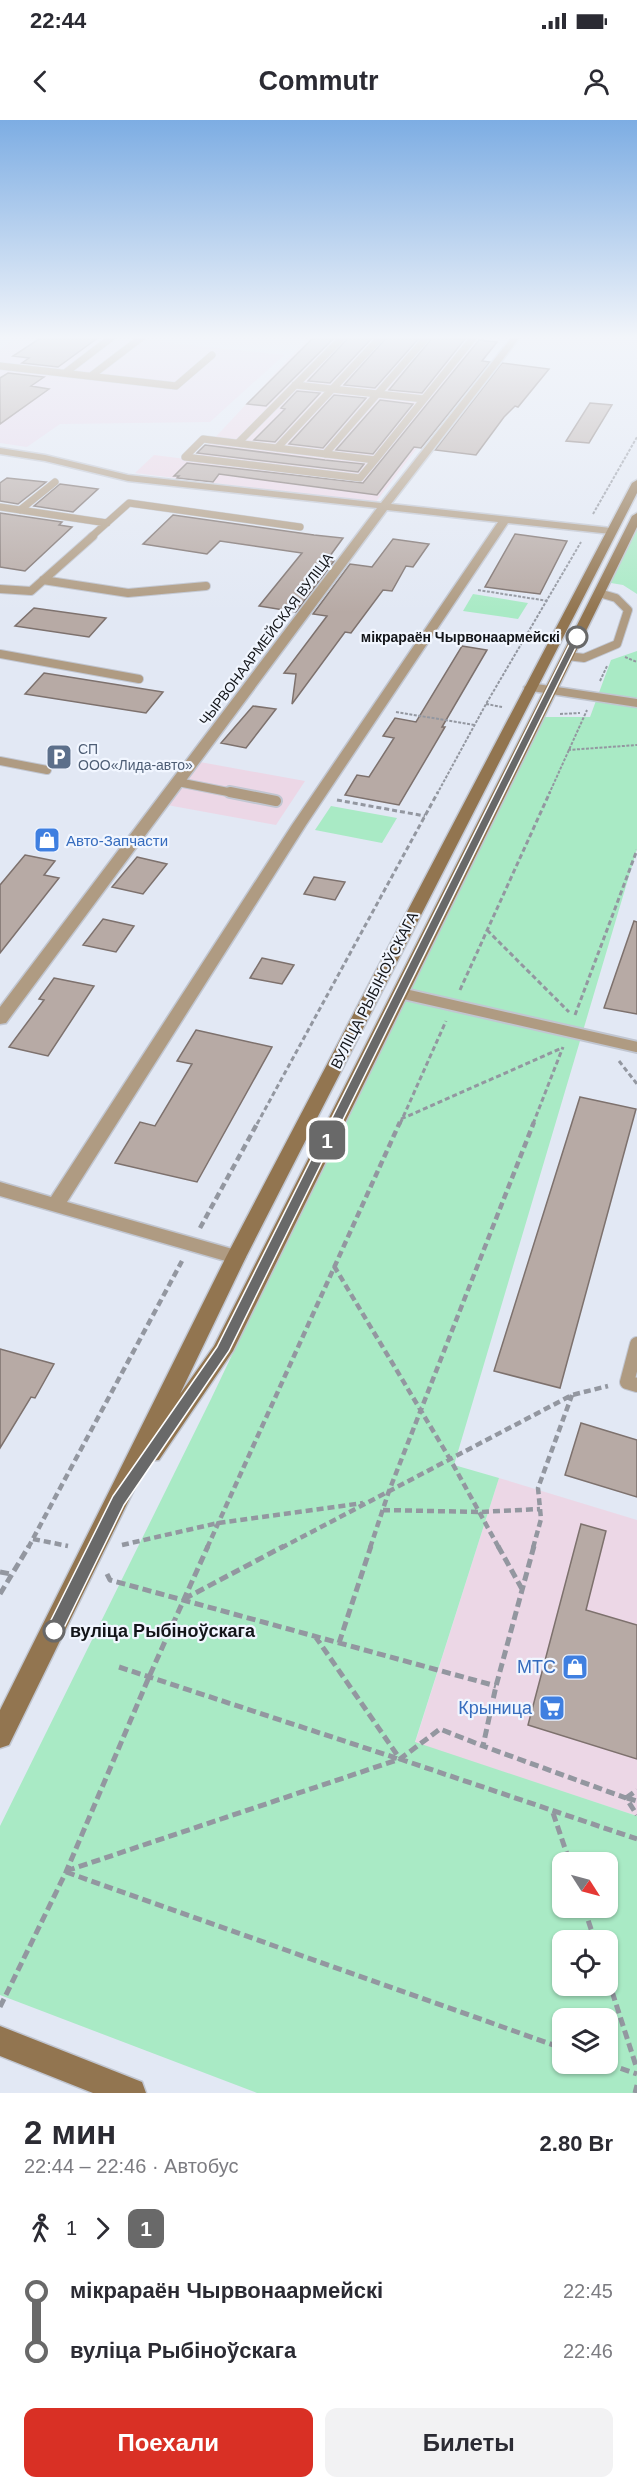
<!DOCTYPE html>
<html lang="ru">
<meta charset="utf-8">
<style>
body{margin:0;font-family:Helvetica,sans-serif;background:#f2f2f3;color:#2b2b33;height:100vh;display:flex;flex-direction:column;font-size:22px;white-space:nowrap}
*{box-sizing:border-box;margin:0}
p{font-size:20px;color:#7c7c81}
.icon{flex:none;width:33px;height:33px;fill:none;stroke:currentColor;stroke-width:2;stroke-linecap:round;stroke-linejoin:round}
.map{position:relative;height:1973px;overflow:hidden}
.drawer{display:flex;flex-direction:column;background:#fff;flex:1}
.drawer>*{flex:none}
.badge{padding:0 12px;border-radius:9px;font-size:21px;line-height:39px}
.needle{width:39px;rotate:126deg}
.fabs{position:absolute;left:552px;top:1732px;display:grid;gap:12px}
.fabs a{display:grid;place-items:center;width:66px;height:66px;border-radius:12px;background:#fff;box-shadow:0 2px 4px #0004;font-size:30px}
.map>.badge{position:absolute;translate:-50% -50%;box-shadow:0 0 0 3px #fff}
.legs{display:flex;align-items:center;gap:9px;height:66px;padding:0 24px;font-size:20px}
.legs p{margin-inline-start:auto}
.summary{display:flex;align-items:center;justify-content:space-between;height:102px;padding:0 24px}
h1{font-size:33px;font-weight:600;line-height:45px}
.action{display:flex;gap:12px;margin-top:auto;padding:12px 24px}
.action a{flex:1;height:69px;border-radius:12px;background:#d93025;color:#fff;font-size:24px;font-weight:600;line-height:69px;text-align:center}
.action a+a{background:#f2f2f3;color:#2b2b33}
ul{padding:0 24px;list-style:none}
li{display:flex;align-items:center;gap:21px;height:60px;font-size:22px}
li i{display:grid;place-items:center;width:9px;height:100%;margin:0 8px;background:currentColor}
li i::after{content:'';width:15px;height:15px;margin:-8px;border:4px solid;border-radius:50%;background:#fff}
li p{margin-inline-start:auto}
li:first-child i{background:linear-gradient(#0000 50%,currentColor 0)}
li:last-child i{background:linear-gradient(currentColor 50%,#0000 0)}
.status{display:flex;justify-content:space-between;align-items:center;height:42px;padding:0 30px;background:#fff;direction:ltr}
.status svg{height:16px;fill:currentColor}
header{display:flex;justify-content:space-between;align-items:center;height:78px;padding:0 24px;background:#fff;font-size:27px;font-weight:600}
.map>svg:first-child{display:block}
.commercial{fill:#e7d8eb}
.industrial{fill:#ecd7e6}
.green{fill:#a9eac5;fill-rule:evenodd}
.building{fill:#b7aaa5;stroke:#7d716d;stroke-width:1.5}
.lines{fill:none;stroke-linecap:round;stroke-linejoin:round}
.lane-far3-casing{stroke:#c1c6d1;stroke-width:8}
.lane-far2-casing{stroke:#c1c6d1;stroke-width:10}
.lane-far1-casing{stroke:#c1c6d1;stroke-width:14}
.lane-casing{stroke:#c1c6d1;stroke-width:16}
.street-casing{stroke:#c1c6d1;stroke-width:3}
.secondary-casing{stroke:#c1c6d1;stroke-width:3}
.path-far3{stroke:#9397a0;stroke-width:2;stroke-dasharray:3 1.5;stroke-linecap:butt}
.path-far2{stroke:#9397a0;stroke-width:3;stroke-dasharray:5 3;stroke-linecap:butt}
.path-far1{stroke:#9397a0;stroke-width:4.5;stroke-dasharray:7 4;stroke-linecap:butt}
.path{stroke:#9397a0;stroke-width:5;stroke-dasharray:9 4.5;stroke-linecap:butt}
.lane-far3{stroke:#af9b82;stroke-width:7}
.lane-far2{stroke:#af9b82;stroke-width:8}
.lane-far1{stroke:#af9b82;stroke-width:10}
.lane{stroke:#af9b82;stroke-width:14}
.street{fill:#af9b82;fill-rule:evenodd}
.secondary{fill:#927550;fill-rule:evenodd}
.line-1{fill:#696969;stroke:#fff;stroke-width:1.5}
.stop-1-dot{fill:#fff;stroke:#696969;stroke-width:3}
.labels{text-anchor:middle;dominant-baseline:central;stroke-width:4.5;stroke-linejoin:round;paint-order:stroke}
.far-stop-label{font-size:14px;font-weight:bold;fill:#131519;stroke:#f1f6ff;text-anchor:end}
.far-street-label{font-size:14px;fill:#131519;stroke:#f1f6ff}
.far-service-label{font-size:14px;fill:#4e5e75;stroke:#f1f6ff;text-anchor:start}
.shop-label{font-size:15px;fill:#366cbe;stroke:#f1f6ff;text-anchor:start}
.street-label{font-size:15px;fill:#131519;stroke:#f1f6ff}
.near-stop-label{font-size:18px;font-weight:bold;fill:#131519;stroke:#f1f6ff;text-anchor:start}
.near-shop-label{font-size:18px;fill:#366cbe;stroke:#f1f6ff;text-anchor:end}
</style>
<div class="status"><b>22:44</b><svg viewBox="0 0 49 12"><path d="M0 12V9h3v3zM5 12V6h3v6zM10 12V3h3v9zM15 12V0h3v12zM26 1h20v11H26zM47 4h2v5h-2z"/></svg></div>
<header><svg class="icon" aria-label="back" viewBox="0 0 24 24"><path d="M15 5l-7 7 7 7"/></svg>Commutr<svg class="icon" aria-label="person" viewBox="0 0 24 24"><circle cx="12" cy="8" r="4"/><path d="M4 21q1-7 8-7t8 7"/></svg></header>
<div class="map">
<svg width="637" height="1973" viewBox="0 0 637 1973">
<rect width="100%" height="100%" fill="#e2e8f4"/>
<path class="commercial" d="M 18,217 L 167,217 L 160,222 L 284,235 L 210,302 L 60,304 L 27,327 L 0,323 L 0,229 Z"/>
<path class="industrial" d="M 309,217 L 502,217 L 375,383 L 135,353 L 154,335 L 194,340 Z
M 200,642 L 305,661 L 276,705 L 167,685 Z
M 499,1358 L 637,1400 L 637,1696 L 415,1623 Z"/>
<path class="green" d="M 637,398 L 637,474 L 623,465 L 605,462 Z
M 473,474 L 528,483 L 518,499 L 463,491 Z
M 637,531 L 637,729 L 454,1345 L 499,1358 L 415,1622 L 637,1696 L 637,1973 L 257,1973 L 0,1875 L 0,1706 L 211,1279 L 537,597 L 590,597 L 611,540 ZM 562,1743 L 608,1743 L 608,1788 L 562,1788 ZM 562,1821 L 608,1821 L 608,1866 L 562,1866 ZM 562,1899 L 608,1899 L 608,1944 L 562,1944 Z
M 331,686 L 397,698 L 382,723 L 315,710 Z"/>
<path class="building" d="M 42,217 L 99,217 L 58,247 L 22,243 L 29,238 L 13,236 Z
M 314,217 L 335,217 L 266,286 L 247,284 Z
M 349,217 L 373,217 L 330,263 L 308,261 Z
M 387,217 L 420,217 L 375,268 L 344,265 Z
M 433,217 L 465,219 L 422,273 L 389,270 Z
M 479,220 L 497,222 L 482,241 L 490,242 L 421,328 L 414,327 L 377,375 L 219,354 L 213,362 L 177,358 L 179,356 L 174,356 L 187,343 L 363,363 Z
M 502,243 L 549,249 L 518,287 L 515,286 L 504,297 L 476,335 L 435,330 Z
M 8,253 L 44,257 L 31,266 L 49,269 L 0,304 L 0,258 Z
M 297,271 L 320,273 L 275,322 L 254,320 L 285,289 L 281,288 Z
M 334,275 L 366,278 L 323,328 L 289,324 Z
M 380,280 L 413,284 L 373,334 L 336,330 Z
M 590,283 L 612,285 L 589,323 L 566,321 Z
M 205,325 L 325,340 L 364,344 L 358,352 L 197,333 Z
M 7,358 L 46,362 L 18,384 L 0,381 L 0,363 Z
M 60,364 L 98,369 L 73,392 L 34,386 Z
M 0,393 L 62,402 L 59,405 L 72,407 L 25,451 L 0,447 Z
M 173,395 L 314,415 L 343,418 L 327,440 L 334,441 L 296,492 L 259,486 L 302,433 L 220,421 L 207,434 L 143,424 Z
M 515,414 L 567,421 L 540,474 L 485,467 Z
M 393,419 L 429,424 L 413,447 L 406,446 L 392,471 L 383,470 L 351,513 L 345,512 L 292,584 L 296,554 L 284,553 L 327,496 L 313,494 L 350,444 L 372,447 Z
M 34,488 L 106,498 L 89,517 L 15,506 Z
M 462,526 L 487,530 L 442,607 L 445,607 L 399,685 L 345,675 L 357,655 L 369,657 L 394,618 L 383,616 L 395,598 L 416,602 Z
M 44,553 L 163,572 L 146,593 L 25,574 Z
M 253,586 L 276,589 L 246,628 L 221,623 Z
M 25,735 L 55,741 L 44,755 L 59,758 L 0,833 L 0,765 Z
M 137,737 L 167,744 L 143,774 L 112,767 Z
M 314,757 L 345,762 L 335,780 L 304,774 Z
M 103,799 L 134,806 L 116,832 L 83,825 Z
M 634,801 L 637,802 L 637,894 L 604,888 Z
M 262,838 L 294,845 L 282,864 L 250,858 Z
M 54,858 L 94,866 L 48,936 L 9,927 L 44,880 L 39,879 Z
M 196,910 L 272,927 L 197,1062 L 115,1043 L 140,1002 L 155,1006 L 192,944 L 177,941 Z
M 580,977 L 636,989 L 560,1268 L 494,1251 Z
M 0,1229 L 54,1244 L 35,1278 L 31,1277 L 0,1328 Z
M 581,1303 L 637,1320 L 637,1377 L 565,1355 Z
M 581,1404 L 606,1411 L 586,1490 L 637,1505 L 637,1639 L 528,1605 Z"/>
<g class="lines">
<g class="lane-far3-casing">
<path id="lane-far3" d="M 0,246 L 176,266 L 212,235
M 65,253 L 112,217
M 91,256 L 142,217
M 295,265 L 424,279
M 203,319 L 375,340 L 360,358 L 185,337 Z
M 238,323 L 343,217
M 277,328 L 381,217
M 325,334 L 427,217
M 375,340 L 474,217
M 0,387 L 107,403
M 20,390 L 55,362
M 91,417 L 129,383 L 300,407"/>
</g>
<g class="lane-far2-casing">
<path id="lane-far2" d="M 43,460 L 128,473 L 206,466
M 0,469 L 31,471 L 93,416
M 0,534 L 139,559
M 567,536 L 584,538 L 617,524 L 628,490 L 616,478 L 599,473
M 0,641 L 47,650
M 178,662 L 238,674"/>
</g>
<g class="lane-far1-casing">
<path id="lane-far1" d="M 230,672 L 276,681
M 400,873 L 637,927"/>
</g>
<g class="lane-casing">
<path id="lane" d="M 637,1224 L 627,1262 L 637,1265"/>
</g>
<g class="street-casing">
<path id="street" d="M 512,217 L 520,217 L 391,384 L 611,408 L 616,411 L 611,414 L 508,403 L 306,705 L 67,1082 L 243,1132 L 246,1137 L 243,1142 L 236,1144 L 0,1076 L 0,1062 L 51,1077 L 292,705 L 498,402 L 387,390 L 6,903 L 0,904 L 0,887 L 377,388 L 128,361 L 45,341 L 0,334 L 0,328 L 45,335 L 128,355 L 381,383 Z
M 530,563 L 637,579 L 637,587 L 525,570 L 524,567 Z"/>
</g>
<g class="secondary-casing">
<path id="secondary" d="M 637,360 L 637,373 L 246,1137 L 180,1274 L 214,1226 L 632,396 L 637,393 L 637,407 L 233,1231 L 159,1340 L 148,1341 L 9,1625 L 0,1628 L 0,1590 L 226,1137 L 632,363 Z
M 0,1906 L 142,1962 L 146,1973 L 93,1973 L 0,1936 Z"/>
</g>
<path class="path-far3" d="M 593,394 L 637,317
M 478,470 L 548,481
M 625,537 L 637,542
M 600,561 L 607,546
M 486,584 L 502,587
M 396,592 L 475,605
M 560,594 L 580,593
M 568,630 L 637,625
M 437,674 L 486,584 L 581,422
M 549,674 L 587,590"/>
<path class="path-far2" d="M 337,680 L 425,696
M 487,810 L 569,892
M 460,870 L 550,672
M 575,895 L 637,730
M 619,941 L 637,964
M 401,999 L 562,928
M 257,1004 L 438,672
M 400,1004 L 446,901
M 533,1004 L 563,927"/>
<path class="path-far1" d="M 200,1108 L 258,1002
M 334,1146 L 450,1339 L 499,1428
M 383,1390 L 480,1392 L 540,1389
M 33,1419 L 68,1426
M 122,1425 L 218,1403 L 363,1383
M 28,1428 L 182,1141
M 207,1428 L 400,1002
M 281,1428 L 572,1275 L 608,1266
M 370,1428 L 389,1371 L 534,1002
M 533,1428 L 541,1399 L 538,1368 L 572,1275"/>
<path class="path" d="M 498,1426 L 522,1469
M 534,1426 L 496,1566 L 483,1626 L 626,1678 L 637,1695
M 0,1452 L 11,1454
M 107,1454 L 110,1460 L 496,1566
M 0,1474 L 29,1426
M 184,1479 L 284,1426
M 315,1516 L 400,1639 L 637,1719
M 339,1523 L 371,1426
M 119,1547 L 399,1639
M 626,1678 L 637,1670
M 627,1678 L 637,1681
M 553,1693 L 570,1743
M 66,1751 L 400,1639 L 440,1609 L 483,1626
M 66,1752 L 562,1928
M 584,1788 L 595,1821
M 608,1859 L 637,1949
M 0,1887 L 66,1752 L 149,1557 L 208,1426
M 608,1944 L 637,1954
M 635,1973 L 637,1965"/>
<use href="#lane-far3" class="lane-far3"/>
<use href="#lane-far2" class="lane-far2"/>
<use href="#lane-far1" class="lane-far1"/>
<use href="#lane" class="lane"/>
<use href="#street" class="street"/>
<use href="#secondary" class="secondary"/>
</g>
<linearGradient id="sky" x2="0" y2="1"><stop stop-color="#7dade3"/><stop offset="0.44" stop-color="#f2f5fa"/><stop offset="1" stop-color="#f2f5fa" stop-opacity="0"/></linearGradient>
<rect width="637" height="493" fill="url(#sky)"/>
<path class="line-1" d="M 574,515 L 581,517 L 229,1231 L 124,1385 L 60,1516 L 54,1518 L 48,1516 L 46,1511 L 48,1506 L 113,1376 L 217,1227 Z"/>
<defs>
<g id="parking-square" transform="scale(1.35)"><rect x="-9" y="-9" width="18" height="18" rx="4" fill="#5c6f8a" stroke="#f1f6ff"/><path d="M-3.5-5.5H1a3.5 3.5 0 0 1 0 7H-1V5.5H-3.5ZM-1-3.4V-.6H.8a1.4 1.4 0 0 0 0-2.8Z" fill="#fff"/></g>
<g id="shop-square" transform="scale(1.35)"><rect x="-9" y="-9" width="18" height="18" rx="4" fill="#3f7fe0" stroke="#f1f6ff"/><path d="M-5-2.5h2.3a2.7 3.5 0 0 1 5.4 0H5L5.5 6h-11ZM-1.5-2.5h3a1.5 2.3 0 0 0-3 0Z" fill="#fff"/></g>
<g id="supermarket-square" transform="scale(1.35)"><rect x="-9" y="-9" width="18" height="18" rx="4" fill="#3f7fe0" stroke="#f1f6ff"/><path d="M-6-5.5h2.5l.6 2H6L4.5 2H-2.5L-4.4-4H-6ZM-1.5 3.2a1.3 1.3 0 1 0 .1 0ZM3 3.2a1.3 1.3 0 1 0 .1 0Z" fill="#fff"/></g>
</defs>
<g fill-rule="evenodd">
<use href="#parking-square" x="59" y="637"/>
<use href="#shop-square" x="47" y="720"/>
<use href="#shop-square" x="575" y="1547"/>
<use href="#supermarket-square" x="552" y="1588"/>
</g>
<g class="stop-1-dot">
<circle cx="577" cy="517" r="10"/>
<circle cx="54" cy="1511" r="10"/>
</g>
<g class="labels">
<g class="far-stop-label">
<text x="560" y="517">мікрараён Чырвонаармейскі</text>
</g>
<g class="far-street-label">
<text transform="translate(266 519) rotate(-53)">ЧЫРВОНААРМЕЙСКАЯ ВУЛІЦА</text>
</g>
<g class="far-service-label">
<text x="78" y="629">СП<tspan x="78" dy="16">ООО«Лида-авто»</tspan></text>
</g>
<g class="shop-label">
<text x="66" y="720">Авто-Запчасти</text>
</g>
<g class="street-label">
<text transform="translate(374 870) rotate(-63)">ВУЛІЦА РЫБІНОЎСКАГА</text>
</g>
<g class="near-stop-label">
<text x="70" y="1511">вуліца Рыбіноўскага</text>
</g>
<g class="near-shop-label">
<text x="556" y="1547">МТС</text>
<text x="532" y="1588">Крыница</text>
</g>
</g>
</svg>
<div class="fabs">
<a><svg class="needle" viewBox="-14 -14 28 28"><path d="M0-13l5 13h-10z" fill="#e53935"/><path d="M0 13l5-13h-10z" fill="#7c7c81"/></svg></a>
<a><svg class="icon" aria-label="locate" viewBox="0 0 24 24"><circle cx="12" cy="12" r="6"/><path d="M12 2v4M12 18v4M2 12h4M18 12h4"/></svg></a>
<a><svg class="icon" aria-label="layers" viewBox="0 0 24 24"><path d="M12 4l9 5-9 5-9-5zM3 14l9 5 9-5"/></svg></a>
</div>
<b class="badge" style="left:327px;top:1020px;background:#696969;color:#fff">1</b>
</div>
<section class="drawer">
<div class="summary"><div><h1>2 мин</h1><p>22:44 – 22:46 · Автобус</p></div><b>2.80 Br</b></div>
<div class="legs"><svg class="icon" aria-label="walk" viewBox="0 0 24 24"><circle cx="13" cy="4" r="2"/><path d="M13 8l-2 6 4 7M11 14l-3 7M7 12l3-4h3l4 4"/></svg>1<svg class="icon" aria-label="forward" viewBox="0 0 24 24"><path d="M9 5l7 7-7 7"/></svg><b class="badge" style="background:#696969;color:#fff">1</b></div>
<ul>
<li><i style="color:#696969"></i><b>мікрараён Чырвонаармейскі</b><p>22:45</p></li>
<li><i style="color:#696969"></i><b>вуліца Рыбіноўскага</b><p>22:46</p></li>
</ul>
<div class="action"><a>Поехали</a><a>Билеты</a></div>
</section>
